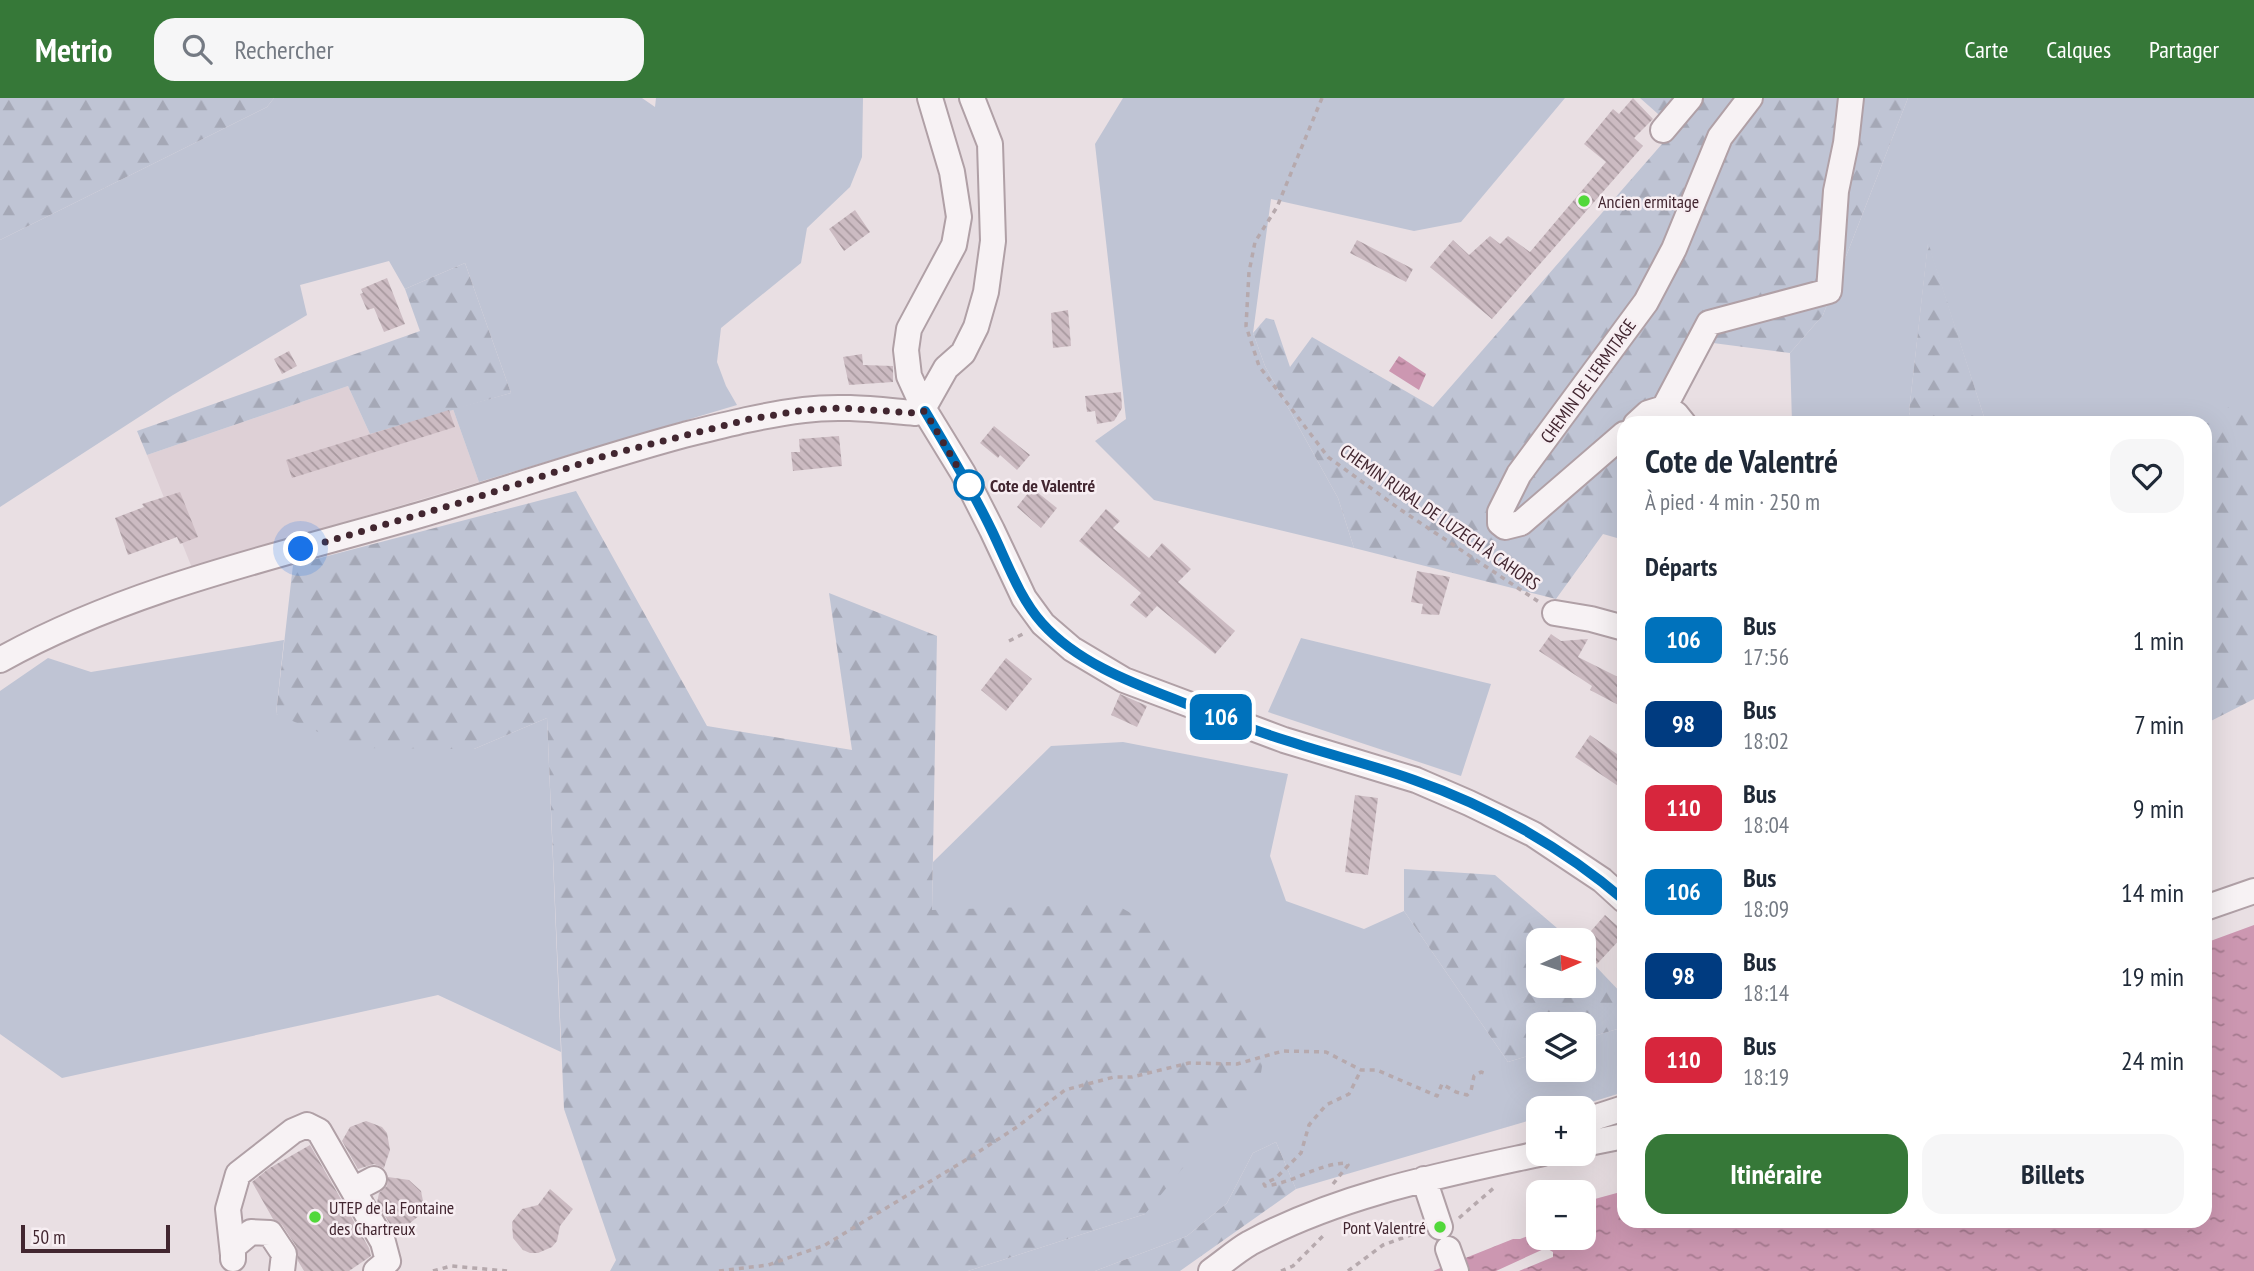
<!DOCTYPE html>
<html lang="fr">
<meta charset="utf-8">
<style>
body{margin:0;font-family:"PT Sans Narrow",sans-serif;background:#f6f6f7;color:#1f2937;height:100vh;display:flex;flex-direction:column;font-size:26px;white-space:nowrap}
*{box-sizing:border-box;margin:0}
p{font-size:23px;color:#747a83}
.icon{flex:none;width:38px;height:38px;fill:none;stroke:currentColor;stroke-width:2;stroke-linecap:round;stroke-linejoin:round}
.map{position:relative;flex:1;overflow:hidden}
.sheet{position:absolute;left:1617px;top:318px;width:595px;height:812px;display:flex;flex-direction:column;background:#fff;border-radius:21px;box-shadow:0 7px 28px #0002}
.sheet>*{flex:none}
.badge{padding:0 14px;border-radius:10px;font-size:24px;line-height:46px}
.needle{width:46px;rotate:87deg}
.tools{position:absolute;left:1526px;top:830px;display:grid;gap:14px}
.tools a{display:grid;place-items:center;width:70px;height:70px;border-radius:14px;background:#fff;box-shadow:0 7px 28px #0002;font-size:35px}
.scale{position:absolute;left:21px;bottom:18px;width:149px;box-sizing:border-box;padding-left:7px;border:4px solid #422630;border-top:0;font-size:19px;line-height:24px;white-space:nowrap;color:#422630;-webkit-text-stroke:5px #f7eef2;paint-order:stroke}
.you{position:absolute;width:35px;height:35px;margin:-18px;border:5px solid #fff;border-radius:50%;background:#1a73e8;box-shadow:0 0 0 10px #1a73e833}
.map>.badge{position:absolute;translate:-50% -50%;box-shadow:0 0 0 4px #fff}
h2{padding:0 28px;font-size:26px;line-height:63px}
.round{display:grid;place-items:center;flex:none;width:74px;height:74px;border-radius:21px;background:#f6f6f7}
.summary{display:flex;align-items:center;justify-content:space-between;height:119px;padding:0 28px}
h1{font-size:33px;font-weight:700;line-height:52px}
.button{display:flex;gap:14px;margin-top:auto;padding:14px 28px}
.button a{flex:1;height:80px;border-radius:21px;background:#367838;color:#fff;font-size:28px;font-weight:700;line-height:80px;text-align:center}
.button a+a{background:#f6f6f7;color:#1f2937}
ul{padding:0;list-style:none}
li{display:flex;align-items:center;gap:21px;height:84px;padding:0 28px}
li div{flex:1}
li b{display:block;font-size:26px}
li em{font-style:normal}
li .badge{min-width:77px;font-weight:700;text-align:center}
header{display:flex;align-items:center;gap:42px;box-sizing:border-box;height:98px;padding:0 35px;background:#367838;color:#fff}
header strong{font-size:33px}
nav{display:flex;gap:38px;margin-inline-start:auto;font-size:24px}
.search{width:490px;height:63px;background:#f6f6f7;display:flex;align-items:center;gap:18px;box-sizing:border-box;padding:0 24px;border-radius:21px;color:#747a83;font-size:26px}
.map>svg:first-child{display:block}
.built{fill:#ded0d6}
.grass{fill:#bfc4d4}
.forest{fill:url(#forest-firs)}
.water{fill:url(#water-ripples)}
.building{fill:url(#building-back-hatch)}
.lines{fill:none;stroke-linecap:round;stroke-linejoin:round}
.minor-casing{stroke:#b0a0a6;stroke-width:28}
.path{stroke:#b6a9ad;stroke-width:3.5;stroke-dasharray:5 5;stroke-linecap:butt}
.minor{stroke:#f7f2f4;stroke-width:24}
.line-casing{stroke:#fff;stroke-width:16}
.line{stroke:#0072bc;stroke-width:10}
.walk{stroke:#422630;stroke-width:7;stroke-dasharray:0 12.6}
.poi-dot{fill:#52d83a;stroke:#f7eef2;stroke-width:2.5}
.stop-dot{fill:#fff;stroke:#0072bc;stroke-width:3.5}
.labels{text-anchor:middle;dominant-baseline:central;stroke-width:5;stroke-linejoin:round;paint-order:stroke}
.poi-label{font-size:18px;fill:#422630;stroke:#f7eef2;text-anchor:start}
.street-label{font-size:18px;fill:#422630;stroke:#f7eef2}
.stop-label{font-size:18px;font-weight:bold;fill:#422630;stroke:#f7eef2;text-anchor:start}
</style>
<header>
<strong>Metrio</strong>
<div class="search"><svg class="icon" aria-label="search" viewBox="0 0 24 24"><circle cx="10" cy="10" r="6"/><path d="M15 15l6 6"/></svg>Rechercher</div>
<nav><a>Carte</a><a>Calques</a><a>Partager</a></nav>
</header>
<div class="map">
<svg width="2254" height="1173" viewBox="0 0 2254 1173">
<defs>
<pattern id="forest-firs" width="22" height="20" patternUnits="userSpaceOnUse" patternTransform="scale(1.75)"><rect width="22" height="20" fill="#bfc4d4"/><path d="M5 1l3.5 6h-7zM16 11l3.5 6h-7z" fill="#a5a8b6"/></pattern>
<pattern id="water-ripples" width="26" height="14" patternUnits="userSpaceOnUse" patternTransform="scale(1.75)"><rect width="26" height="14" fill="#cc97b1"/><path d="M2 4q2-2 4 0t4 0M15 11q2-2 4 0t4 0" fill="none" stroke="#a77b90"/></pattern>
<pattern id="building-back-hatch" width="6" height="6" patternUnits="userSpaceOnUse" patternTransform="scale(1.75)"><rect width="6" height="6" fill="#ccbbc2"/><path d="M-1 5l2 2M0 0l6 6M5-1l2 2" fill="none" stroke="#a7989e"/></pattern>
</defs>
<rect width="100%" height="100%" fill="#e9dfe3"/>
<path class="built" d="M 348,288 L 370,336 L 453,311 L 479,384 L 192,470 L 147,357 Z"/>
<path class="grass" d="M 274,0 L 642,0 L 655,9 L 656,0 L 863,0 L 862,59 L 850,89 L 807,130 L 801,165 L 721,230 L 717,264 L 726,288 L 737,307 L 479,384 L 453,311 L 511,295 L 465,165 L 405,191 L 389,163 L 300,187 L 307,217 L 173,297 L 0,409 L 0,142 L 267,9 Z
M 1123,0 L 1565,0 L 1461,124 L 1414,133 L 1271,101 L 1253,235 L 1265,268 L 1338,400 L 1354,450 L 1154,402 L 1095,343 L 1126,321 L 1095,46 Z
M 1908,0 L 2254,0 L 2254,292 L 2205,329 L 2205,326 L 1986,325 L 1928,146 L 1909,314 L 1912,325 L 1792,325 L 1790,255 L 1823,217 Z
M 1301,540 L 1491,586 L 1461,678 L 1268,614 Z
M 284,542 L 276,616 L 474,651 L 547,620 L 561,954 L 438,897 L 62,980 L 0,936 L 0,593 L 48,560 L 91,574 Z
M 1123,644 L 1288,676 L 1270,758 L 1286,803 L 1364,831 L 1404,813 L 1508,964 L 1538,955 L 1538,971 L 1584,971 L 1584,941 L 1624,929 L 1624,994 L 1572,1010 L 1538,1010 L 1538,1020 L 1296,1091 L 1276,1044 L 1253,1055 L 1227,1105 L 1187,1138 L 1095,1173 L 968,1173 L 1145,1116 L 932,812 L 933,764 L 1051,648 Z"/>
<path class="forest" d="M 0,0 L 274,0 L 267,9 L 0,142 Z
M 1640,0 L 1908,0 L 1823,217 L 1790,255 L 1690,242 L 1673,325 L 1624,326 L 1624,442 L 1603,436 L 1556,501 L 1354,450 L 1338,400 L 1265,268 L 1253,235 L 1266,220 L 1274,222 L 1290,269 L 1312,239 L 1433,309 L 1675,31 Z
M 1928,144 L 1986,325 L 1912,325 L 1909,314 Z
M 465,165 L 511,295 L 370,336 L 348,288 L 147,357 L 137,333 L 420,233 L 405,191 Z
M 2254,290 L 2254,601 L 2205,626 L 2205,327 Z
M 576,393 L 707,628 L 852,652 L 829,495 L 937,538 L 932,812 L 1115,806 L 1201,856 L 1268,930 L 1261,975 L 1145,1116 L 968,1173 L 610,1173 L 616,1162 L 564,1011 L 547,620 L 474,651 L 356,650 L 276,616 L 293,467 Z
M 1404,771 L 1495,777 L 1571,842 L 1538,842 L 1538,887 L 1584,887 L 1584,856 L 1624,898 L 1624,929 L 1584,941 L 1584,926 L 1538,926 L 1538,955 L 1508,964 L 1404,813 Z
M 1276,1044 L 1296,1091 L 1180,1173 L 1095,1173 L 1187,1138 L 1227,1105 L 1253,1055 Z"/>
<path class="water" d="M 1399,258 L 1426,276 L 1419,292 L 1389,273 Z
M 2254,827 L 2254,1173 L 1519,1173 L 1553,1159 L 1553,1154 L 1546,1150 L 1496,1173 L 1433,1173 L 1513,1141 L 1520,1141 L 1538,1134 L 1538,1139 L 1584,1139 L 1584,1104 L 1624,1093 L 1624,1124 L 2205,1124 L 2205,845 Z"/>
<path class="building" d="M 1633,0 L 1653,21 L 1634,40 L 1643,48 L 1492,221 L 1430,169 L 1453,142 L 1469,157 L 1490,138 L 1500,146 L 1508,138 L 1530,154 L 1606,64 L 1584,46 L 1613,11 L 1619,16 Z
M 855,112 L 870,134 L 844,153 L 829,131 Z
M 1357,142 L 1413,171 L 1406,184 L 1350,155 Z
M 387,180 L 405,226 L 384,234 L 374,210 L 367,212 L 360,196 L 363,195 L 361,191 Z
M 1068,212 L 1071,248 L 1053,250 L 1051,215 Z
M 289,253 L 297,268 L 282,276 L 274,261 Z
M 862,256 L 863,267 L 893,268 L 893,284 L 849,287 L 843,259 Z
M 1121,294 L 1122,310 L 1114,323 L 1097,326 L 1095,313 L 1087,314 L 1085,298 Z
M 449,312 L 455,329 L 292,380 L 286,362 Z
M 994,328 L 1030,357 L 1017,372 L 1000,357 L 998,360 L 980,345 Z
M 839,338 L 842,368 L 793,373 L 791,354 L 800,354 L 799,341 Z
M 1032,390 L 1057,410 L 1041,430 L 1017,409 Z
M 180,394 L 198,439 L 180,446 L 177,439 L 128,457 L 115,420 L 144,409 L 142,406 Z
M 1106,411 L 1120,423 L 1113,430 L 1149,460 L 1162,445 L 1191,471 L 1178,484 L 1235,533 L 1215,556 L 1157,508 L 1146,520 L 1130,507 L 1141,495 L 1079,443 Z
M 1417,473 L 1450,479 L 1439,517 L 1421,516 L 1423,506 L 1411,504 Z
M 1551,536 L 1561,543 L 1588,541 L 1578,559 L 1624,582 L 1624,610 L 1590,592 L 1592,588 L 1539,553 Z
M 1006,560 L 1032,581 L 1006,613 L 981,592 Z
M 1120,596 L 1147,608 L 1137,629 L 1111,617 Z
M 1590,637 L 1624,661 L 1624,692 L 1575,659 Z
M 1355,697 L 1378,700 L 1368,777 L 1345,774 Z
M 1605,817 L 1624,834 L 1624,837 L 1597,866 L 1584,854 L 1584,841 Z
M 366,1023 L 382,1029 L 387,1035 L 390,1052 L 384,1070 L 374,1066 L 358,1071 L 342,1043 L 350,1029 Z
M 310,1047 L 369,1150 L 371,1158 L 349,1173 L 304,1173 L 298,1163 L 296,1148 L 282,1127 L 273,1121 L 252,1084 L 268,1071 Z
M 388,1079 L 409,1082 L 421,1093 L 424,1108 L 421,1116 L 409,1126 L 401,1128 L 390,1126 L 377,1105 L 379,1095 L 387,1088 Z
M 550,1091 L 573,1111 L 560,1128 L 557,1143 L 552,1149 L 538,1155 L 530,1155 L 523,1152 L 513,1140 L 512,1124 L 522,1111 L 538,1107 Z"/>
<g class="lines">
<g class="minor-casing">
<path id="minor" d="M 930,0 L 952,74 L 959,119 L 954,147 L 909,231 L 906,252 L 909,278 L 925,313 L 963,375 L 992,432 L 1024,500 L 1043,526 L 1072,551 L 1124,582 L 1284,642 L 1416,682 L 1469,705 L 1533,736 L 1602,782 L 1624,802
M 1663,32 L 1690,0
M 924,309 L 946,270 L 963,255 L 976,229 L 986,194 L 993,143 L 990,46 L 972,0
M 1664,310 L 1709,225 L 1829,193 L 1836,93 L 1846,45 L 1851,0
M 1636,326 L 1648,315 L 1664,310 L 1676,316 L 1684,326
M 1624,336 L 1521,425 L 1505,429 L 1500,425 L 1500,414 L 1519,376 L 1646,204 L 1674,151 L 1720,39 L 1750,0
M 1555,515 L 1591,521 L 1624,530
M 0,562 C 129,490 279,458 420,417 C 509,391 595,361 684,337 C 724,327 763,317 804,312 C 841,307 878,312 915,315 L 925,313
M 2205,810 L 2254,793
M 1584,1023 L 1624,1010
M 1584,1046 L 1624,1038
M 1424,1081 L 1440,1129
M 353,1092 L 374,1081
M 1448,1151 L 1456,1173
M 233,1157 L 228,1111 L 238,1076 L 293,1033 L 307,1027 L 319,1033 L 383,1144 L 388,1163 L 376,1173
M 233,1161 L 233,1149 L 251,1134 L 270,1135 L 284,1156 L 282,1173
M 1211,1173 C 1224,1164 1236,1153 1250,1145 C 1341,1096 1442,1077 1543,1055"/>
</g>
<path class="path" d="M 1322,0 L 1277,109 L 1255,144 L 1249,174 L 1246,228 L 1259,268 L 1328,359 L 1401,412 L 1539,504
M 1009,543 L 1025,535
M 1333,1086 L 1348,1067 L 1346,1065 C 1317,1066 1294,1085 1265,1088 L 1264,1086 L 1276,1080 L 1301,1055 L 1309,1027 L 1326,1007 L 1349,996 L 1361,972
M 1459,1120 L 1496,1088
M 433,1173 L 451,1168 L 507,1173
M 719,1173 L 768,1167 L 825,1147 L 969,1060 L 1017,1029 L 1065,992 L 1114,979 L 1132,979 L 1189,965 L 1237,966 L 1283,953 L 1326,954 L 1361,972 L 1377,972 L 1437,998 L 1442,986 L 1456,994 L 1467,997 L 1471,993 L 1474,978 L 1481,974 L 1487,976
M 1281,1173 L 1293,1168 L 1323,1138
M 1348,1173 L 1383,1147 L 1419,1134"/>
<use href="#minor" class="minor"/>
</g>
<g class="lines">
<g class="line-casing">
<path id="line" d="M 925,313 C 948,352 972,391 992,433 C 1007,464 1019,499 1042,525 C 1076,563 1127,583 1174,601 C 1211,616 1249,631 1288,643 C 1330,657 1373,667 1414,682 C 1489,708 1564,750 1624,802"/>
</g>
<use href="#line" class="line"/>
<path class="walk" d="M 301,451 L 459,405 L 608,357 L 750,321 L 805,312 L 840,310 L 915,315 L 925,313 L 972,394 L 969,387"/>
</g>
<g class="poi-dot">
<circle cx="1584" cy="103" r="7"/>
<circle cx="315" cy="1119" r="7"/>
<circle cx="1440" cy="1129" r="7"/>
</g>
<circle class="stop-dot" cx="969" cy="387" r="14"/>
<g class="labels">
<g class="poi-label">
<text x="1598" y="103">Ancien ermitage</text>
<text x="329" y="1109">UTEP de la Fontaine<tspan x="329" dy="21">des Chartreux</tspan></text>
<text x="1426" y="1129" text-anchor="end">Pont Valentré</text>
</g>
<g class="street-label">
<text transform="translate(1588 283) rotate(-54)">CHEMIN DE L'ERMITAGE</text>
<text transform="translate(1440 419) rotate(35)">CHEMIN RURAL DE LUZECH À CAHORS</text>
</g>
<g class="stop-label">
<text x="990" y="387">Cote de Valentré</text>
</g>
</g>
</svg>
<div class="tools">
<a><svg class="needle" viewBox="-14 -14 28 28"><path d="M0-13l5 13h-10z" fill="#e53935"/><path d="M0 13l5-13h-10z" fill="#747a83"/></svg></a>
<a><svg class="icon" aria-label="layers" viewBox="0 0 24 24"><path d="M12 4l9 5-9 5-9-5zM3 14l9 5 9-5"/></svg></a>
<a>+</a>
<a>−</a>
</div>
<div class="scale">50 m</div>
<div class="you" style="left:301px;top:451px"></div>
<b class="badge" style="left:1221px;top:619px;background:#0072bc;color:#fff">106</b>
<section class="sheet">
<div class="summary"><div><h1>Cote de Valentré</h1><p>À pied · 4 min · 250 m</p></div><a class="round"><svg class="icon" aria-label="heart" viewBox="0 0 24 24"><path d="M12 20l-8-8c-3-5 5-10 8-4 3-6 11-1 8 4z"/></svg></a></div>
<h2>Départs</h2>
<ul>
<li><span class="badge" style="background:#0072bc;color:#fff">106</span><div><b>Bus</b><p>17:56</p></div><em>1 min</em></li>
<li><span class="badge" style="background:#003b80;color:#fff">98</span><div><b>Bus</b><p>18:02</p></div><em>7 min</em></li>
<li><span class="badge" style="background:#d7263d;color:#fff">110</span><div><b>Bus</b><p>18:04</p></div><em>9 min</em></li>
<li><span class="badge" style="background:#0072bc;color:#fff">106</span><div><b>Bus</b><p>18:09</p></div><em>14 min</em></li>
<li><span class="badge" style="background:#003b80;color:#fff">98</span><div><b>Bus</b><p>18:14</p></div><em>19 min</em></li>
<li><span class="badge" style="background:#d7263d;color:#fff">110</span><div><b>Bus</b><p>18:19</p></div><em>24 min</em></li>
</ul>
<div class="button"><a>Itinéraire</a><a>Billets</a></div>
</section>
</div>
